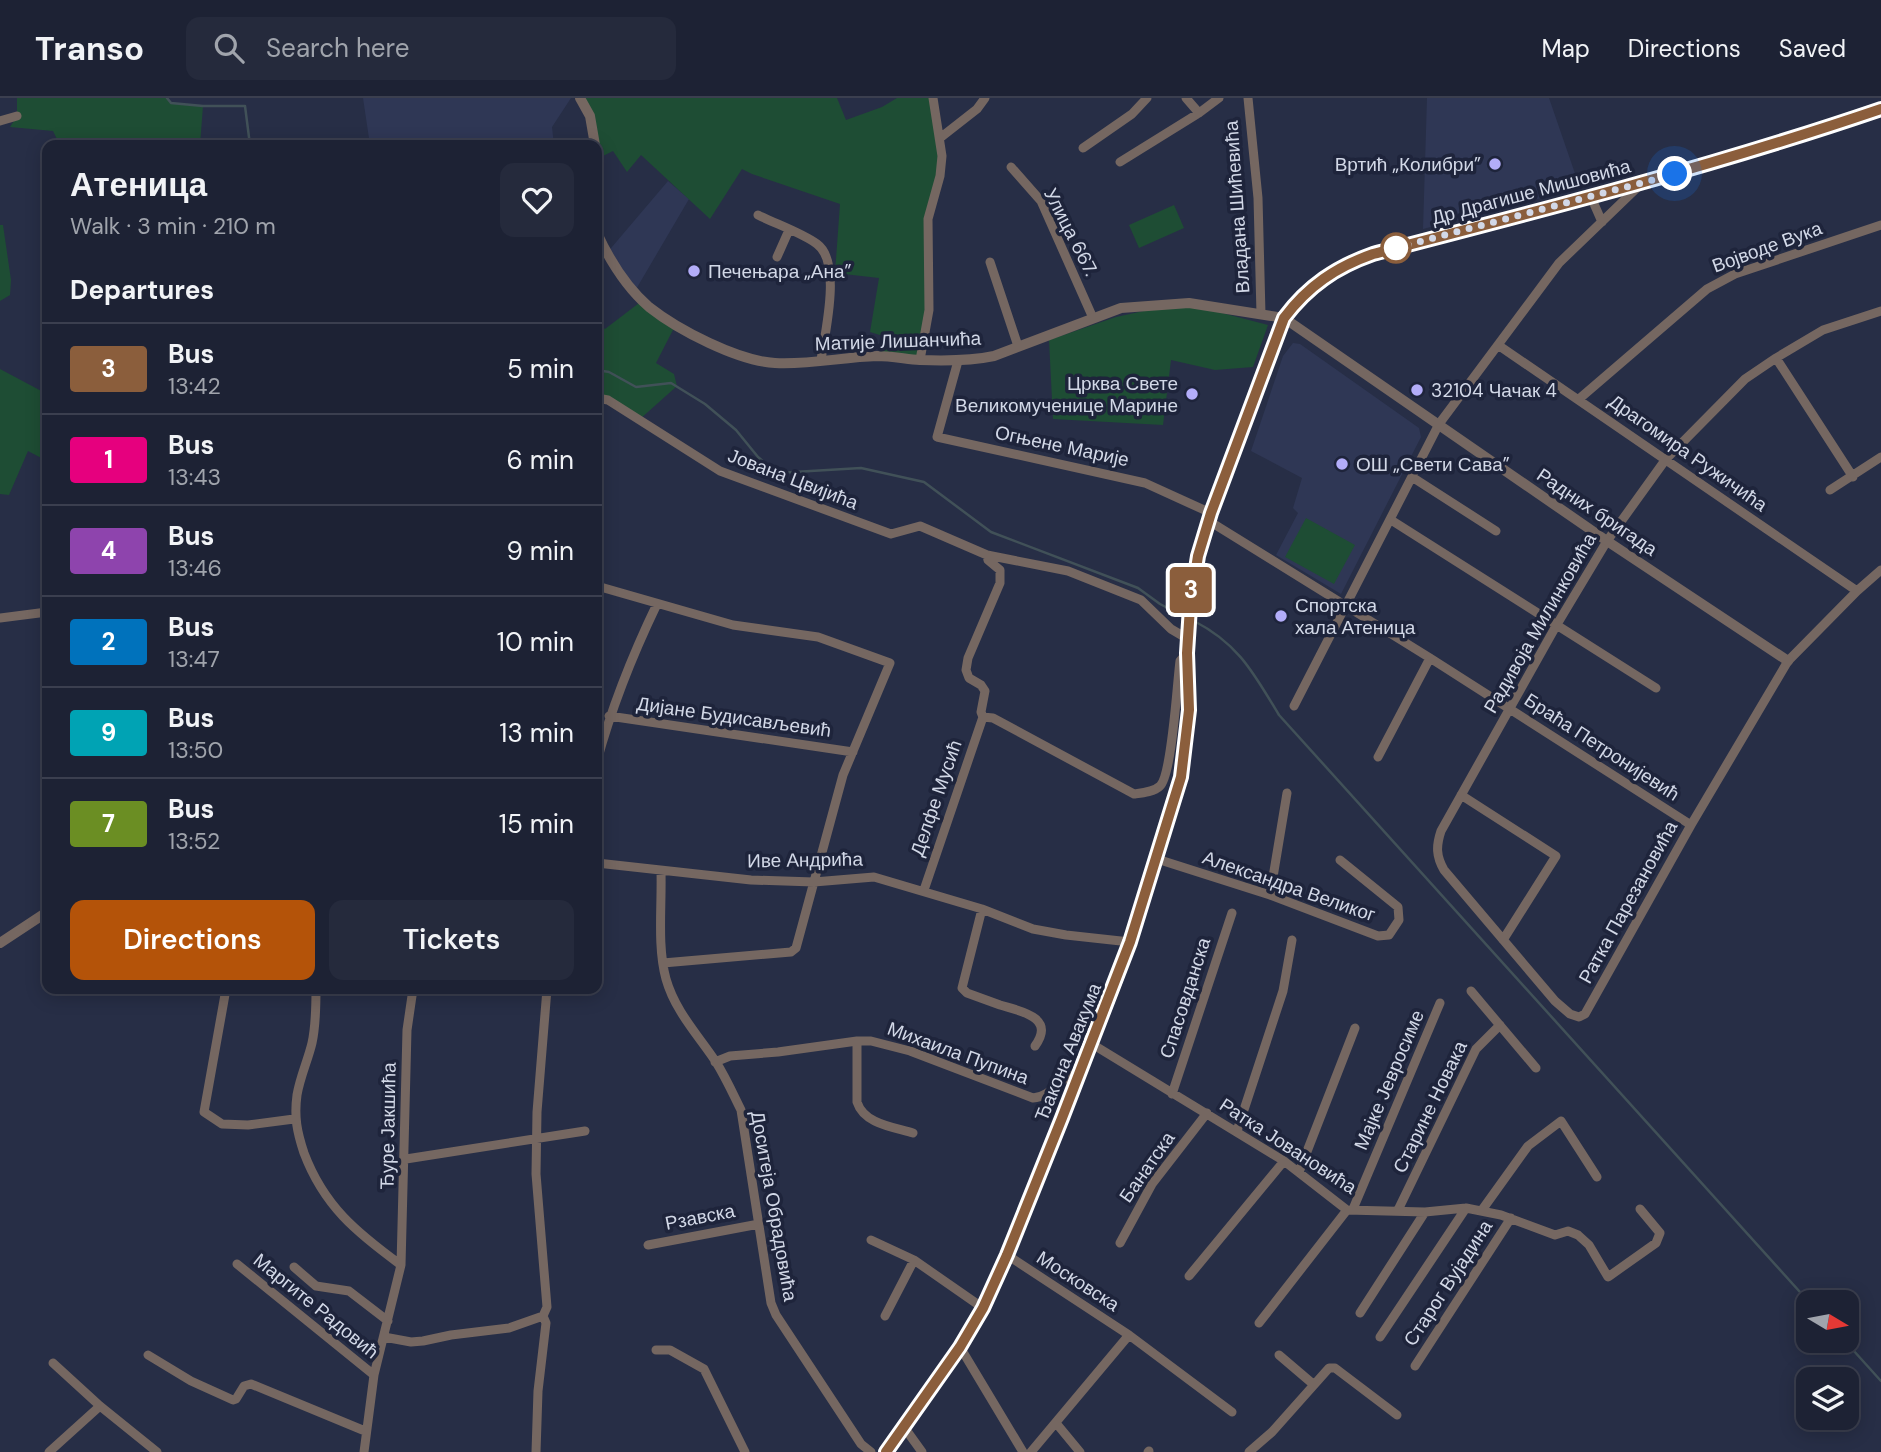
<!DOCTYPE html>
<meta charset="utf-8">
<style>
body{margin:0;font-family:"DM Sans",sans-serif;background:#252a3c;color:#f1f3f6;height:100vh;display:flex;flex-direction:column;font-size:26px;white-space:nowrap}
*{box-sizing:border-box;margin:0}
p{font-size:23px;color:#a0a4ac}
.icon{flex:none;width:38px;height:38px;fill:none;stroke:currentColor;stroke-width:2;stroke-linecap:round;stroke-linejoin:round}
.map{position:relative;flex:1;overflow:hidden}
.details{position:absolute;left:42px;top:42px;width:560px;height:854px;display:flex;flex-direction:column;background:#1d2234;border-radius:14px;box-shadow:0 4px 18px #0003,0 0 0 2px #3b3f4f}
.details>*{flex:none}
.badge{padding:0 14px;border-radius:5px;font-size:24px;line-height:46px}
.needle{width:46px;rotate:100deg}
.tools{position:absolute;left:1796px;top:1192px;display:grid;gap:14px}
.tools a{display:grid;place-items:center;width:63px;height:63px;border-radius:14px;background:#1d2234;box-shadow:0 4px 18px #0003,0 0 0 2px #3b3f4f;font-size:35px}
.you{position:absolute;width:35px;height:35px;margin:-18px;border:5px solid #fff;border-radius:50%;background:#1a73e8;box-shadow:0 0 0 10px #1a73e833}
.map>.badge{position:absolute;translate:-50% -50%;box-shadow:0 0 0 4px #fff}
h2{padding:0 28px;font-size:26px;line-height:63px}
.round{display:grid;place-items:center;flex:none;width:74px;height:74px;border-radius:14px;background:#252a3c}
.head{display:flex;align-items:center;justify-content:space-between;height:119px;padding:0 28px}
h1{font-size:33px;font-weight:600;line-height:52px}
.cta{display:flex;gap:14px;margin-top:auto;padding:14px 28px}
.cta a{flex:1;height:80px;border-radius:14px;background:#b45309;color:#fff;font-size:28px;font-weight:600;line-height:80px;text-align:center}
.cta a+a{background:#252a3c;color:#f1f3f6}
ul{padding:0;list-style:none}
li{display:flex;align-items:center;gap:21px;height:91px;padding:0 28px;border-top:2px solid #3b3f4f}
li div{flex:1}
li b{display:block;font-size:26px}
li em{font-style:normal}
li .badge{min-width:77px;font-weight:700;text-align:center}
header{display:flex;align-items:center;gap:42px;box-sizing:border-box;height:98px;padding:0 35px;background:#1d2234;border-bottom:2px solid #3b3f4f}
header strong{font-size:33px}
nav{display:flex;gap:38px;margin-inline-start:auto;font-size:24px}
.search{width:490px;height:63px;background:#252a3c;display:flex;align-items:center;gap:18px;box-sizing:border-box;padding:0 24px;border-radius:14px;color:#a0a4ac;font-size:26px}
.map>svg:first-child{display:block}
.built{fill:#2f3755}
.green{fill:#1e4d34}
.lines{fill:none;stroke-linecap:round;stroke-linejoin:round}
.stream{stroke:#415158;stroke-width:2.5}
.minor{stroke:#756761;stroke-width:9}
.tertiary{stroke:#756761;stroke-width:10}
.secondary{stroke:#9c867c;stroke-width:12}
.line-casing{stroke:#fff;stroke-width:16}
.line{stroke:#8b5e3c;stroke-width:10}
.walk{stroke:#d2d8e7;stroke-width:7;stroke-dasharray:0 12.6}
.poi-dot{fill:#b3adf9;stroke:#1e243b;stroke-width:2.5}
.stop-dot{fill:#fff;stroke:#8b5e3c;stroke-width:3.5}
.labels{text-anchor:middle;dominant-baseline:central;stroke-width:7;stroke-linejoin:round;paint-order:stroke}
.poi-label{font-size:19px;fill:#d2d8e7;stroke:#1e243b;text-anchor:start}
.street-label{font-size:19px;fill:#d2d8e7;stroke:#1e243b}
</style>
<header>
<strong>Transo</strong>
<div class="search"><svg class="icon" aria-label="search" viewBox="0 0 24 24"><circle cx="10" cy="10" r="6"/><path d="M15 15l6 6"/></svg>Search here</div>
<nav><a>Map</a><a>Directions</a><a>Saved</a></nav>
</header>
<div class="map">
<svg width="1881" height="1354" viewBox="0 0 1881 1354">
<rect width="100%" height="100%" fill="#272e46"/>
<path class="built" d="M 363,0 L 571,0 L 552,29 L 554,47 L 370,47 Z
M 1427,0 L 1549,0 L 1580,90 L 1423,131 Z
M 668,83 L 689,101 L 635,193 L 606,156 Z
M 1293,245 L 1300,246 L 1419,330 L 1421,339 L 1341,496 L 1276,457 L 1298,415 L 1293,410 L 1302,380 L 1251,353 L 1283,258 Z"/>
<path class="green" d="M 17,0 L 167,0 L 171,5 L 203,8 L 200,47 L 60,47 L 53,33 L 10,29 L 17,18 Z
M 580,0 L 837,0 L 846,22 L 882,9 L 897,0 L 933,0 L 942,58 L 928,121 L 929,212 L 920,262 L 880,258 L 883,238 L 870,234 L 879,180 L 835,175 L 840,106 L 752,76 L 742,71 L 710,121 L 641,57 L 627,74 L 613,53 L 597,61 L 597,47 Z
M 1174,107 L 1184,130 L 1139,150 L 1129,127 Z
M 0,127 L 3,127 L 11,182 L 10,197 L 0,203 Z
M 643,202 L 676,226 L 656,265 L 674,276 L 677,288 L 639,322 L 597,300 L 597,224 L 605,231 Z
M 1199,209 L 1268,227 L 1253,269 L 1215,272 L 1171,262 L 1163,327 L 1053,321 L 1049,242 L 1116,219 L 1153,211 Z
M 0,271 L 47,296 L 47,363 L 28,353 L 9,397 L 0,396 Z
M 1306,420 L 1355,447 L 1334,486 L 1285,459 Z"/>
<g class="lines">
<path class="stream" d="M 167,0 L 171,5 L 203,8 L 245,8 L 250,47
M 597,272 L 609,274 L 636,289 L 671,285 L 705,306 L 736,332 L 758,359 L 777,375 L 861,370 L 924,384 L 991,434 L 1138,490 L 1160,506 L 1185,519
M 1194,523 C 1239,546 1254,576 1279,617 L 1809,1204
M 1844,1242 L 1881,1283"/>
<path class="minor" d="M 1186,0 L 1199,15
M 1248,0 L 1258,100 L 1261,216
M 0,23 L 17,18
M 940,40 L 977,11 L 985,0
M 1083,50 L 1132,16 L 1147,0
M 1120,64 L 1199,15 L 1219,0
M 1011,69 L 1041,103 L 1093,220
M 1591,99 L 1602,124
M 758,117 C 776,126 802,135 817,146 C 842,164 825,235 821,262
M 777,159 L 789,132
M 990,164 L 1018,248
M 1881,213 L 1823,232 L 1776,260 L 1745,281 L 1666,361 L 1607,443 L 1556,528 L 1441,733 C 1436,748 1436,758 1444,772 L 1555,903 L 1570,916 L 1579,919 L 1585,916 L 1691,727 L 1788,563 L 1857,493 L 1881,472
M 1498,247 L 1857,493
M 1776,260 L 1853,379
M 920,262 L 929,212 L 928,121 L 940,78 L 942,58 L 933,0
M 958,263 L 937,339 L 1145,385 L 1211,415
M 597,300 L 608,302 L 720,373 L 891,436 L 920,428 L 987,457 L 1068,473 L 1141,502 L 1171,531 L 1188,541
M 1579,301 L 1707,191 L 1735,176 L 1881,127
M 1412,379 L 1496,433
M 1830,392 L 1881,359
M 1391,422 L 1656,590
M 1209,423 L 1430,560 L 1691,727
M 597,488 L 733,527 L 818,539 L 890,565 L 843,677 L 796,850 L 791,854 L 663,865
M 0,520 L 47,514
M 1294,608 L 1439,326 L 1559,165 L 1641,86
M 609,618 L 853,654
M 983,619 L 993,620 L 1134,696 C 1142,695 1154,694 1160,688 C 1172,677 1177,585 1180,563 L 1187,555
M 983,619 L 981,614 L 985,593 L 981,587 L 969,580 L 966,572 L 968,560 L 1000,485 L 1000,472 L 988,462 L 987,457
M 1378,659 L 1430,560
M 597,663 C 612,608 632,558 657,506
M 1461,697 L 1556,758 L 1503,842
M 1157,761 L 1270,797 L 1378,838 L 1389,837 L 1399,822 L 1398,809 L 1340,762
M 597,765 L 751,782 L 814,784 L 874,779 L 982,811 L 1033,831 L 1066,837 L 1130,844
M 661,774 C 662,808 657,848 666,881 C 675,913 698,937 716,964 C 726,980 733,996 741,1012 L 771,1205 L 776,1217 L 861,1346 L 871,1354
M 924,792 L 983,619
M 1270,797 L 1287,695
M 982,811 L 962,890 L 967,895 C 978,899 989,903 1000,907 C 1020,913 1056,919 1035,948
M 226,891 L 204,1014 L 222,1026 L 248,1027 L 294,1021
M 316,891 C 316,909 316,927 312,945 C 308,962 300,979 297,997 C 294,1019 297,1034 304,1055 C 324,1108 356,1134 401,1167 L 374,1277 L 364,1354
M 1471,893 L 1536,970
M 857,943 L 857,1004 C 864,1026 893,1029 913,1035
M 1092,946 L 1284,1063 L 1347,1112 L 1425,1114 L 1466,1110 L 1501,1117 L 1555,1137 L 1568,1133 L 1578,1137 L 1589,1147 L 1608,1179 L 1656,1145 L 1660,1135 L 1640,1111
M 715,964 L 730,958 L 778,954 L 857,943 L 871,943 L 910,953 L 1033,1000 C 1054,998 1060,976 1080,976
M 1172,996 L 1232,815
M 1237,1033 L 1283,893 L 1292,842
M 406,1061 L 585,1033
M 1299,1074 L 1355,930
M 1353,1111 L 1440,905
M 1398,1112 L 1476,951 L 1500,927
M 1482,1112 L 1528,1048 L 1561,1023 L 1597,1079
M 871,1142 L 914,1162 L 983,1210
M 1120,1145 L 1152,1086 L 1207,1015
M 648,1147 L 759,1126
M 1007,1157 L 1129,1237 L 1232,1314
M 237,1166 L 374,1277
M 401,1167 L 407,932 L 413,891
M 294,1169 L 316,1188 L 349,1193 L 388,1223
M 1189,1178 L 1284,1063
M 1360,1215 L 1425,1114
M 543,1218 L 547,1209 L 536,1076 L 537,1014 L 547,891
M 885,1218 L 914,1162
M 1259,1225 L 1347,1112
M 384,1239 L 411,1244 L 423,1243 L 451,1237 L 509,1230 L 543,1218
M 1380,1239 L 1466,1110
M 960,1249 L 1023,1354
M 656,1252 L 670,1252 L 704,1271 L 745,1354
M 148,1257 L 191,1283 L 233,1302 L 236,1301 L 244,1288 L 251,1286 L 365,1333
M 1279,1257 L 1313,1286
M 53,1265 L 100,1308 L 157,1354
M 1415,1268 L 1511,1120
M 1056,1325 L 1080,1354
M 904,1329 L 922,1354
M 49,1354 L 100,1308
M 536,1354 L 538,1293 L 546,1225 L 543,1218
M 1031,1354 L 1129,1237
M 1148,1354 L 1149,1353
M 1249,1354 L 1272,1334 L 1329,1270 L 1335,1270 L 1397,1317"/>
<path class="tertiary" d="M 580,0 L 590,18 L 595,47
M 597,135 C 609,161 626,189 649,209 C 678,232 738,263 775,265 C 809,267 843,259 877,258 C 891,258 906,261 920,262 C 945,263 970,263 994,258 L 1121,210 L 1189,205 L 1284,220 L 1607,443 L 1788,563
M 0,845 L 47,814"/>
<path class="secondary" d="M 886,1354 L 960,1249 L 983,1210 L 1007,1157 L 1117,882 L 1157,761 L 1181,679 L 1189,612 L 1187,555 L 1190,509 L 1198,458 L 1211,415 L 1284,220 C 1304,193 1328,174 1359,161 L 1643,85 L 1775,47 L 1881,11"/>
</g>
<g class="lines">
<g class="line-casing">
<path id="line" d="M 886,1354 L 960,1249 L 983,1210 L 1007,1157 L 1062,1020 L 1130,844 L 1181,679 L 1189,612 L 1187,555 L 1190,509 L 1198,458 L 1211,415 L 1284,220 C 1308,188 1336,169 1373,156 C 1543,112 1714,68 1881,11"/>
</g>
<use href="#line" class="line"/>
<path class="walk" d="M 1396,150 L 1675,76"/>
</g>
<g class="poi-dot">
<circle cx="1495" cy="66" r="7"/>
<circle cx="694" cy="173" r="7"/>
<circle cx="1417" cy="292" r="7"/>
<circle cx="1192" cy="296" r="7"/>
<circle cx="1342" cy="366" r="7"/>
<circle cx="1281" cy="518" r="7"/>
</g>
<circle class="stop-dot" cx="1396" cy="150" r="14"/>
<g class="labels">
<g class="poi-label">
<text x="1481" y="66" text-anchor="end">Вртић „Колибри”</text>
<text x="708" y="173">Печењара „Ана”</text>
<text x="1178" y="285" text-anchor="end">Црква Свете<tspan x="1178" dy="22">Великомученице Марине</tspan></text>
<text x="1431" y="292">32104 Чачак 4</text>
<text x="1356" y="366">ОШ „Свети Сава”</text>
<text x="1295" y="507">Спортска<tspan x="1295" dy="22">хала Атеница</tspan></text>
</g>
<g class="street-label">
<text transform="translate(1531 94) rotate(-15)">Др Драгише Мишовића</text>
<text transform="translate(1237 109) rotate(-94)">Владана Шићевића</text>
<text transform="translate(1071 134) rotate(63)">Улица 667.</text>
<text transform="translate(1767 149) rotate(-20)">Војводе Вука</text>
<text transform="translate(898 243) rotate(-2)">Матије Лишанчића</text>
<text transform="translate(1062 348) rotate(12)">Огњене Марије</text>
<text transform="translate(1688 355) rotate(35)">Драгомира Ружичића</text>
<text transform="translate(793 381) rotate(21)">Јована Цвијића</text>
<text transform="translate(1597 414) rotate(34)">Радних бригада</text>
<text transform="translate(1540 525) rotate(-60)">Радивоја Милинковића</text>
<text transform="translate(734 619) rotate(8)">Дијане Будисављевић</text>
<text transform="translate(1602 649) rotate(33)">Браћа Петронијевић</text>
<text transform="translate(936 700) rotate(-71)">Делфе Мусић</text>
<text transform="translate(805 762) rotate(-1)">Иве Андрића</text>
<text transform="translate(1289 788) rotate(19)">Александра Великог</text>
<text transform="translate(1628 804) rotate(-61)">Ратка Парезановића</text>
<text transform="translate(1185 900) rotate(-72)">Спасовданска</text>
<text transform="translate(1068 954) rotate(-68)">Ђакона Авакума</text>
<text transform="translate(958 955) rotate(20)">Михаила Пупина</text>
<text transform="translate(1389 982) rotate(-67)">Мајке Јевросиме</text>
<text transform="translate(1430 1009) rotate(-64)">Старине Новака</text>
<text transform="translate(388 1028) rotate(-89)">Ђуре Јакшића</text>
<text transform="translate(1288 1048) rotate(33)">Ратка Јовановића</text>
<text transform="translate(1147 1069) rotate(-55)">Банатска</text>
<text transform="translate(774 1108) rotate(80)">Доситеја Обрадовића</text>
<text transform="translate(700 1119) rotate(-11)">Рзавска</text>
<text transform="translate(1078 1183) rotate(33)">Московска</text>
<text transform="translate(1448 1185) rotate(-57)">Старог Вујадина</text>
<text transform="translate(316 1208) rotate(39)">Маргите Радовић</text>
</g>
</g>
</svg>
<div class="tools">
<a><svg class="needle" viewBox="-14 -14 28 28"><path d="M0-13l5 13h-10z" fill="#e53935"/><path d="M0 13l5-13h-10z" fill="#a0a4ac"/></svg></a>
<a><svg class="icon" aria-label="layers" viewBox="0 0 24 24"><path d="M12 4l9 5-9 5-9-5zM3 14l9 5 9-5"/></svg></a>
</div>
<div class="you" style="left:1675px;top:76px"></div>
<b class="badge" style="left:1191px;top:492px;background:#8b5e3c;color:#fff">3</b>
<section class="details">
<div class="head"><div><h1>Атеница</h1><p>Walk · 3 min · 210 m</p></div><a class="round"><svg class="icon" aria-label="heart" viewBox="0 0 24 24"><path d="M12 20l-8-8c-3-5 5-10 8-4 3-6 11-1 8 4z"/></svg></a></div>
<h2>Departures</h2>
<ul>
<li><span class="badge" style="background:#8b5e3c;color:#fff">3</span><div><b>Bus</b><p>13:42</p></div><em>5 min</em></li>
<li><span class="badge" style="background:#e6007e;color:#fff">1</span><div><b>Bus</b><p>13:43</p></div><em>6 min</em></li>
<li><span class="badge" style="background:#8e44ad;color:#fff">4</span><div><b>Bus</b><p>13:46</p></div><em>9 min</em></li>
<li><span class="badge" style="background:#0072bc;color:#fff">2</span><div><b>Bus</b><p>13:47</p></div><em>10 min</em></li>
<li><span class="badge" style="background:#00a3b4;color:#fff">9</span><div><b>Bus</b><p>13:50</p></div><em>13 min</em></li>
<li><span class="badge" style="background:#6b8e23;color:#fff">7</span><div><b>Bus</b><p>13:52</p></div><em>15 min</em></li>
</ul>
<div class="cta"><a>Directions</a><a>Tickets</a></div>
</section>
</div>
